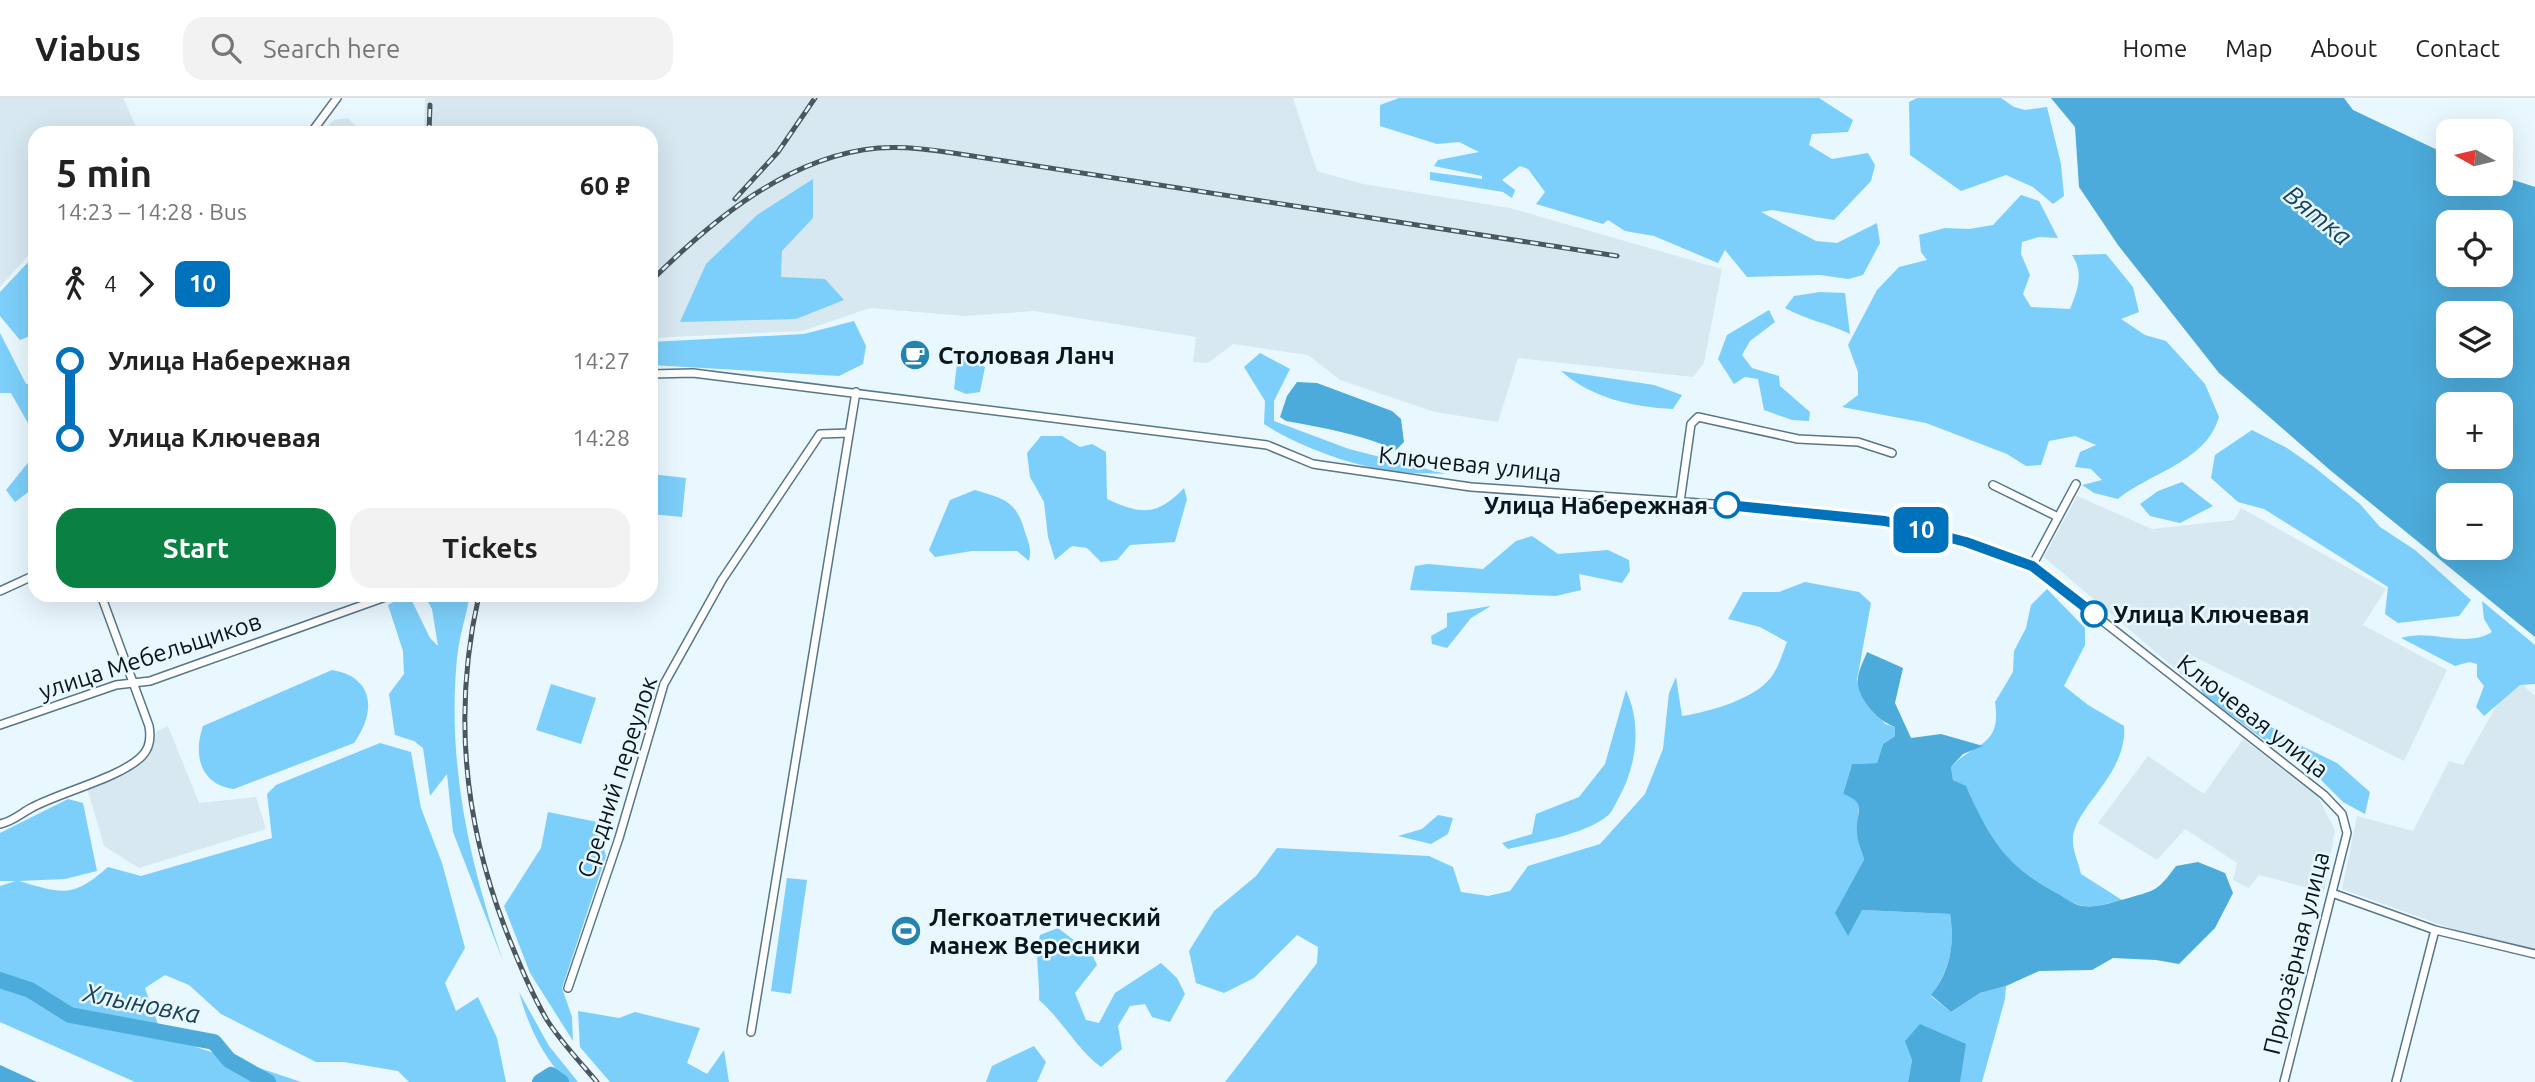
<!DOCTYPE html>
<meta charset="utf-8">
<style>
body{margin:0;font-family:Ubuntu,sans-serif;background:#f2f2f2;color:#222;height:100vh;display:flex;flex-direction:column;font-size:26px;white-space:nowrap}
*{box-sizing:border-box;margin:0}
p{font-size:23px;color:#767676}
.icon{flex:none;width:38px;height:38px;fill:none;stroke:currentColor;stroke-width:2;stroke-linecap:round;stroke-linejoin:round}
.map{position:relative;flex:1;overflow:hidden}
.panel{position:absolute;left:28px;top:28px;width:630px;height:476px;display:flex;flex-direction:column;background:#fff;border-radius:21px;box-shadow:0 7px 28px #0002}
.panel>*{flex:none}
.badge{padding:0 14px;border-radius:10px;font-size:24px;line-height:46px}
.needle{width:46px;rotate:278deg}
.controls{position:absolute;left:2436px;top:21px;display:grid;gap:14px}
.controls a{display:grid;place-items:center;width:77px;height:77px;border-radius:14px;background:#fff;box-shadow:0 7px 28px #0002;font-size:35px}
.map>.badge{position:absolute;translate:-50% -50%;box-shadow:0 0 0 4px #fff}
.legs{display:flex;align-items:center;gap:10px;height:77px;padding:0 28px;font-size:23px}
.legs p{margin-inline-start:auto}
.head{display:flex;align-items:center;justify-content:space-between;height:119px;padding:0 28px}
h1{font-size:38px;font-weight:700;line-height:52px}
.cta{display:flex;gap:14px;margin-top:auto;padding:14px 28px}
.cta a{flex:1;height:80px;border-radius:21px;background:#0b8043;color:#fff;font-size:28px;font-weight:700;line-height:80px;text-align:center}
.cta a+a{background:#f2f2f2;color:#222}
ul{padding:0 28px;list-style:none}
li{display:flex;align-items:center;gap:24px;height:77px;font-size:26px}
li i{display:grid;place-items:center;width:10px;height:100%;margin:0 9px;background:currentColor}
li i::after{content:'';width:18px;height:18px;margin:-9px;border:5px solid;border-radius:50%;background:#fff}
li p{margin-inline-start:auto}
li:first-child i{background:linear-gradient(#0000 50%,currentColor 0)}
li:last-child i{background:linear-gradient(currentColor 50%,#0000 0)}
header{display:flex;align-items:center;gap:42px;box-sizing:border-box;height:98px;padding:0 35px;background:#fff;border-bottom:2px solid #e0e0e0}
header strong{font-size:33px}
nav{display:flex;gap:38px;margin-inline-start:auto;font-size:24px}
.search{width:490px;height:63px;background:#f2f2f2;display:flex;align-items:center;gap:18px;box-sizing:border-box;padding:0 24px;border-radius:21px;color:#767676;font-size:26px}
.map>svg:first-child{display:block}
.built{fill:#d7e8f1}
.green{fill:#7ccffa}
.water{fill:#4cabda;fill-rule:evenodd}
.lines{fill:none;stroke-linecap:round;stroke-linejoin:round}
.river{stroke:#4cabda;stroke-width:16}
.minor-casing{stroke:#577687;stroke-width:10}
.minor{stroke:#fff;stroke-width:7}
.rail-casing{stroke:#4a575e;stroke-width:5}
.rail{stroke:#e9f7ff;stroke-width:2.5;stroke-dasharray:8;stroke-linecap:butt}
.line-1-casing{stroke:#fff;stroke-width:16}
.line-1{stroke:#0072bc;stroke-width:10}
.stop-1-dot{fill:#fff;stroke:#0072bc;stroke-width:3.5}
.labels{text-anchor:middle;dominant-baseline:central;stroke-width:5;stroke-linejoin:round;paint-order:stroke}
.poi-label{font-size:24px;font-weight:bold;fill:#0a161d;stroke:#e9f7ff;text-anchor:start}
.street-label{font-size:24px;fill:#0a161d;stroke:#e9f7ff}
.stop-label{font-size:24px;font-weight:bold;fill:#0a161d;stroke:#e9f7ff;text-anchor:end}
.water-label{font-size:26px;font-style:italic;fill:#1a4357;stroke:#e9f7ff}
</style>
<header>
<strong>Viabus</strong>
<div class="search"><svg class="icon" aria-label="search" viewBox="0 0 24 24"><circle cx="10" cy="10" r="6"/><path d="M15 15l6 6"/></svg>Search here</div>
<nav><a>Home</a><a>Map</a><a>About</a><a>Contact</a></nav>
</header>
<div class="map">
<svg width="2535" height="984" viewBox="0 0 2535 984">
<rect width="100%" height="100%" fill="#e9f7ff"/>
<path class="built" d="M 0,0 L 123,0 L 139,35 L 35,35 L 35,150 L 0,189 Z
M 425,0 L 1293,0 L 1317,73 L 1363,86 L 1510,110 L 1722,171 L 1704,265 L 1693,279 L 1518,260 L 1498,324 L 1435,314 L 1340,282 L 1308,257 L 1233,246 L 1208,265 L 1193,264 L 1196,239 L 1034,213 L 965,218 L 870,210 L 802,233 L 651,240 L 651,35 L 424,35 Z
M 348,20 L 363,35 L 321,35 L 334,22 Z
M 2077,398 L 2152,431 L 2234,422 L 2241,410 L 2386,491 L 2363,527 L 2447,572 L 2404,663 L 2193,558 L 2186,580 L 2044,459 Z
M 2513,578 L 2535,598 L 2535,852 L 2455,832 L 2342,791 L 2357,718 L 2413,733 L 2449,663 L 2463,667 Z
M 168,628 L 199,705 L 256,699 L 266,731 L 139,770 L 104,748 L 87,690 L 143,665 L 157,633 Z
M 2243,641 L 2318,699 L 2335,732 L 2324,794 L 2259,777 L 2249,790 L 2233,782 L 2237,765 L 2185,731 L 2157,762 L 2098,725 L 2148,658 L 2204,696 Z"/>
<path class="green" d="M 1399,0 L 1819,0 L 1853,22 L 1848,34 L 1812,36 L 1809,47 L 1832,61 L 1868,55 L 1875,67 L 1871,83 L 1834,122 L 1772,112 L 1761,114 L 1816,143 L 1837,145 L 1877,125 L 1880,145 L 1863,177 L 1848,181 L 1820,177 L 1747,179 L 1725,152 L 1718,165 L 1654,138 L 1625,133 L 1608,122 L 1603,126 L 1536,106 L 1545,94 L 1528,71 L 1520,68 L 1502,82 L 1515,92 L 1512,100 L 1503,94 L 1430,82 L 1430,74 L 1482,81 L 1482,78 L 1434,68 L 1438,62 L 1479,54 L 1459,44 L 1437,46 L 1380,28 L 1380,7 Z
M 1917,0 L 2001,0 L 2014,9 L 2025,12 L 2047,9 L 2061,66 L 2064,98 L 2053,106 L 2033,89 L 2006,77 L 1961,93 L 1910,57 L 1909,4 Z
M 813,81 L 813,120 L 782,153 L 781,179 L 825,181 L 844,202 L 796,221 L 680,224 L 706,166 L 757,117 Z
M 2021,97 L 2039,103 L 2058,140 L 2039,139 L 2022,144 L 2021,156 L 2030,177 L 2023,196 L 2031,209 L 2070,211 C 2078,191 2084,175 2072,157 L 2106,156 L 2133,189 L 2139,214 L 2121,221 L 2145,237 L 2166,243 L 2205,286 L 2219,319 C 2206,364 2151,374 2118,401 L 2094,395 L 2082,387 L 2102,382 L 2091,371 L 2075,369 L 2080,354 L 2096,347 L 2075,338 L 2049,343 L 2041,367 L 2026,368 L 2007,356 L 1926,325 L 1842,309 L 1858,297 L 1858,274 L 1848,247 L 1877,192 L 1899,169 L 1927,162 L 1921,154 L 1919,137 L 1945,130 L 1969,131 L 1993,127 Z
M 33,159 L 35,236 L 20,242 L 0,218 L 0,194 Z
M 1820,194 L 1845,195 L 1850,236 C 1828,225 1806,222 1785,210 L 1794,198 Z
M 1769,212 L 1775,224 L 1750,243 L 1742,257 L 1752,270 L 1779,278 L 1780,288 L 1810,314 L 1809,323 L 1792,322 L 1764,312 L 1758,281 L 1745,279 L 1734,286 L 1718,261 L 1727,237 Z
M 854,223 L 866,248 L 863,266 L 839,278 L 651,267 L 651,244 L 804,236 Z
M 0,235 L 26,286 L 35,284 L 35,351 L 29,327 L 11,295 L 0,295 Z
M 1260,255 L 1290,271 L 1274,303 L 1274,323 L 1349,351 L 1446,376 C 1428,375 1409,376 1391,373 C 1350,367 1300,349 1264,326 L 1265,303 L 1244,269 Z
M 958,257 L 985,269 L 980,294 L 966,296 L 954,291 Z
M 1561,273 L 1654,287 L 1682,297 L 1673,311 C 1633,309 1591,300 1561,273 Z
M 2252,332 L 2287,350 L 2314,369 L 2360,406 L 2380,429 L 2415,452 L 2471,502 L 2459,518 L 2398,525 L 2385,516 L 2388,489 L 2264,411 L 2238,404 L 2211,380 L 2215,357 Z
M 1041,338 L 1062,338 L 1080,349 L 1092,346 L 1106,354 L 1107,401 C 1142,417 1157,418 1184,390 L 1187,401 L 1175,444 L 1130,447 L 1117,462 L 1101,464 L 1087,450 L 1072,448 L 1055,462 L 1048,439 L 1044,404 L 1030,379 L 1027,355 Z
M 35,356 L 35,389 L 15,404 L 6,392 Z
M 651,376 L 686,380 L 682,419 L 651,416 Z
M 2182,384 L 2213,408 L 2180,425 L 2150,418 L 2140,406 L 2158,393 Z
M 975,392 C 1001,400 1016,402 1024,431 C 1028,444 1032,449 1029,463 L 1017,453 L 972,453 L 935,459 L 929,452 L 950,402 Z
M 1532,438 L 1558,456 L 1608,452 L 1629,462 L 1630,473 L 1622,485 L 1579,476 L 1581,492 L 1556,498 L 1410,492 L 1415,468 L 1428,466 L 1483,471 L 1516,443 Z
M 1805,484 L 1859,494 L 1871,505 L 1857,582 L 1885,626 L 1895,629 L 1895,638 L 1883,646 L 1877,665 L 1852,666 L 1843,696 L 1855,700 L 1859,707 L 1857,734 L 1864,762 L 1862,812 L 1950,816 C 1955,850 1950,870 1931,898 L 1951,914 L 1980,895 L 2006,888 L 2005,901 L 1982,984 L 1960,984 L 1906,943 L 1912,962 L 1908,984 L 1225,984 L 1317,865 L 1318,849 L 1297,837 L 1254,880 L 1224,895 L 1196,885 L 1189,853 L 1214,813 L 1256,778 L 1277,750 L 1429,758 L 1453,769 L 1461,794 L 1488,798 L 1510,793 L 1528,768 L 1600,746 L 1645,696 L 1663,651 L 1669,595 L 1676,579 L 1682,618 C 1709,614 1760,600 1774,575 C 1780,565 1783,554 1787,544 L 1760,529 L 1728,521 L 1743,494 L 1779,494 Z
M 2047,491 L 2085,530 L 2085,547 L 2064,588 L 2088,607 L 2124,628 C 2128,678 2070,712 2073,744 C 2073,754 2079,766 2081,776 L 2122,802 C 2109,805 2092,811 2079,807 C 2051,799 2018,773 1998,752 C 1983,734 1976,709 1966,689 L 1953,682 L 1951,669 C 1975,644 2002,649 1995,604 L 2013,574 L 2014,553 L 2026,530 L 2031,507 Z
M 424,497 C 437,497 445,503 457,504 L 463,497 L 470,497 C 466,518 459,539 457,560 C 447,665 469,764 503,863 L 453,734 L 447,676 L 430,698 L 423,650 L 414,643 L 395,637 L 389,596 L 404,576 L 403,553 L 388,507 L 400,500 L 412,503 L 430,540 L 438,548 L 432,511 Z
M 2482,503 L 2535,547 L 2535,586 L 2520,587 L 2484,618 L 2476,609 L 2484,588 L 2477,579 L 2477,566 L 2469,564 L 2455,568 L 2401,540 C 2431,530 2465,551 2492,534 L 2484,521 Z
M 1491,508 L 1471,520 L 1447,550 L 1432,546 L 1431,538 L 1447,529 L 1447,515 Z
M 332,572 C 375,579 376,615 354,645 L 234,691 C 200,687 193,656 203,628 Z
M 2195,582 L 2302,648 L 2337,665 L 2370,694 L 2365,716 L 2343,704 L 2317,678 L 2310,665 L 2290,652 L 2270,646 L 2204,597 Z
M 551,586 L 596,600 L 581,646 L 536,632 Z
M 1626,592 C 1642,627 1637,668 1618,701 C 1615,707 1611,716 1606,719 C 1582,737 1537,744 1508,751 L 1502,745 L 1532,736 L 1536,716 L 1579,699 L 1605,666 Z
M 380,645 L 411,654 L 421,710 L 442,765 L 465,850 L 445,885 L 456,913 L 478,899 L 497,940 L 506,984 L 409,984 L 398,973 L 344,964 L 316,964 L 221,916 L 189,887 L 165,877 L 145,890 L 159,929 L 190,947 L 301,984 L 135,984 L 0,924 L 0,788 L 16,783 L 0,783 L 0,735 L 68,701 L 83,705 L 97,773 L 65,781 L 19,783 C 63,796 73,800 108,769 L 141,778 L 272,740 L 267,696 L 276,687 Z
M 548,714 L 597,724 L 606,758 L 562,890 L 572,919 L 573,943 L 530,875 L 504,808 L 541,750 Z
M 1438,717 L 1453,720 L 1448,736 L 1431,746 L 1398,738 L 1422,731 Z
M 787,780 L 807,782 L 791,896 L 771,893 Z
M 1058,830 L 1092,856 L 1097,867 L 1075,895 L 1086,922 L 1099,925 L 1115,895 L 1161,865 L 1177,880 L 1185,896 L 1170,924 L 1152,919 L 1145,906 L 1130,908 L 1118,928 L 1122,951 L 1101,969 C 1076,950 1063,923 1039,902 C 1040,879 1034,858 1040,837 Z
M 519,894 L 549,948 L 578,984 L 567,984 C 542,957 529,930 519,894 Z
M 578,913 L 619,920 L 635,914 L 700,930 L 687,965 L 707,976 L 724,952 L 729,984 L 610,984 L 580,949 Z
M 1034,948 L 1046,964 L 1037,984 L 986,984 L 992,968 Z"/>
<path class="water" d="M 2051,0 L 2344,0 L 2353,12 L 2448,57 L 2448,86 L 2501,86 L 2501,78 L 2535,89 L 2535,539 L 2330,372 L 2219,275 L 2118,147 L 2079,89 L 2075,29 ZM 2448,124 L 2501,124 L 2501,177 L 2448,177 ZM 2448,215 L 2501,215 L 2501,268 L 2448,268 ZM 2448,306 L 2501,306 L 2501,359 L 2448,359 ZM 2448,397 L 2501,397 L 2501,450 L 2448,450 Z
M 1297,284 L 1317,285 L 1392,313 L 1401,321 L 1404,344 L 1396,352 C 1361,336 1324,330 1286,323 L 1280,319 L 1287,298 Z
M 1867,554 L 1903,570 L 1895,605 L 1911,640 L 1941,636 L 1983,648 L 1963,656 L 1951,669 L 1953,682 L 1966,688 C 1989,740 2006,769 2058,796 C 2065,800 2074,807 2082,808 C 2096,810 2111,805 2125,801 C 2156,792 2157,794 2176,768 L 2198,764 L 2225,775 L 2233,795 L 2215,830 L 2179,866 L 2156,862 L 2113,860 L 2092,872 L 2039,873 L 2006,888 L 1980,895 L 1951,914 L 1931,897 C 1950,873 1955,847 1950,816 L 1862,812 L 1848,838 L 1835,815 L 1864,762 C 1862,753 1857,743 1857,734 C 1855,714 1869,705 1843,696 L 1852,666 L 1877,665 L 1883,646 L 1895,638 L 1895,629 C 1879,624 1856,600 1858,581 C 1858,573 1864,562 1867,554 Z
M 1920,926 L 1966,946 L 1960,984 L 1908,984 L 1912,962 L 1905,943 Z
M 0,967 L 37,984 L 0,984 Z"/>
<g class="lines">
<path class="river" d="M 0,882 L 30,892 L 70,917 L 214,944 L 229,962 L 268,984
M 540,984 L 551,977 L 561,984"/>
<g class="minor-casing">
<path id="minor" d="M 311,35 L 337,0
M 651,276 L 693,275 L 1267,347 L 1313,366 L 1471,389 L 1713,406 L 1885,423 L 2020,461 L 2034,469 L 2324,697 L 2342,716 L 2347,735 L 2284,984
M 1993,387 L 2058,419
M 1680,404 L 1691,326 L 1698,319 L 1798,341 L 1858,344 L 1892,355
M 2032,468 L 2076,386
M 0,493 L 35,477
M 0,627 L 116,587 L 150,583 L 391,497
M 0,726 C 14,723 21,715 33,709 C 61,694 122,679 142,658 C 150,650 151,639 149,628 L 101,497
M 2332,795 L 2435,832 L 2535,856
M 568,890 L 619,740 L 664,586 L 722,482 L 820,336 L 849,335
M 751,934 L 856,294
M 2396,984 L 2435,832"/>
</g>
<use href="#minor" class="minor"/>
<g class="rail-casing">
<path id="rail" d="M 429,35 L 430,7
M 735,101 L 778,54 L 815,0
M 651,183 C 712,122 789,58 878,50 C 903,48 929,51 953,55 L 1617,158
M 479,497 C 453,611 463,721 505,830 C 517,861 530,893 547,922 C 561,944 580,964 597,984"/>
</g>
<use href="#rail" class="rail"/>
</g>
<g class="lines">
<g class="line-1-casing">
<path id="line-1" d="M 1727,407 L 1885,423 L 1966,444 L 2032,468 L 2094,516"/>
</g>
<use href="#line-1" class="line-1"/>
</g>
<defs>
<g id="cafe-disc" transform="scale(1.575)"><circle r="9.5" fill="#2484b0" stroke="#e9f7ff"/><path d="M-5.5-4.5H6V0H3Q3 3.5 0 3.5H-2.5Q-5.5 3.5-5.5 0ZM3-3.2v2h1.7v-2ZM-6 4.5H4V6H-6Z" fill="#fff"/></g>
<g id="stadium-disc" transform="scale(1.575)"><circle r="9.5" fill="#2484b0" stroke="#e9f7ff"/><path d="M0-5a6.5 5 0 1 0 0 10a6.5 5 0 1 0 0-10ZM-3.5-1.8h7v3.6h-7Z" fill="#fff"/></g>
</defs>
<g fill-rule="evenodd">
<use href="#cafe-disc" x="915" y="257"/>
<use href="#stadium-disc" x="906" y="833"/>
</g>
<g class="stop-1-dot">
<circle cx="1727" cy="407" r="12"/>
<circle cx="2094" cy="516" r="12"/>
</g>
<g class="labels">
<g class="poi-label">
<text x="938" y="257">Столовая Ланч</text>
<text x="929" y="819">Легкоатлетический<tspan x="929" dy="28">манеж Вересники</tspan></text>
</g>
<g class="street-label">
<text transform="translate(1470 366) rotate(6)">Ключевая улица</text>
<text transform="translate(150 558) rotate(-18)">улица Мебельщиков</text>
<text transform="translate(2253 618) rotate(38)">Ключевая улица</text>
<text transform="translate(617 679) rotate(-72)">Средний переулок</text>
<text transform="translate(2296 855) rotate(-76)">Приозёрная улица</text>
</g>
<g class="stop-label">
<text x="1708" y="407">Улица Набережная</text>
<text x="2113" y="516" text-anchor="start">Улица Ключевая</text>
</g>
<g class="water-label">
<text transform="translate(2318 117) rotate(39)">Вятка</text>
<text transform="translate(142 905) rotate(11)">Хлыновка</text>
</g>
</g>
</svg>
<div class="controls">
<a><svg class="needle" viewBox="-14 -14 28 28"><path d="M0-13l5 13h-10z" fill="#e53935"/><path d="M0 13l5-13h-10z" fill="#767676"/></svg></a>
<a><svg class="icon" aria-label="locate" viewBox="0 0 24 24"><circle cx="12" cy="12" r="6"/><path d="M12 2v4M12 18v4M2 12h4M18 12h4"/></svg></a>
<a><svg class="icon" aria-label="layers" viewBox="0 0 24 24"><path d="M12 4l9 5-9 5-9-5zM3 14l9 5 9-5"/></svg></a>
<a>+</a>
<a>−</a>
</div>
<b class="badge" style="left:1921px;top:432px;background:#0072bc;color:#fff">10</b>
<section class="panel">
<div class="head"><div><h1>5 min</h1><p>14:23 – 14:28 · Bus</p></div><b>60 ₽</b></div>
<div class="legs"><svg class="icon" aria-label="walk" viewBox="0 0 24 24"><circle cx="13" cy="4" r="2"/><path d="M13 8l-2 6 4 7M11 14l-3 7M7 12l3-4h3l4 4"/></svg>4<svg class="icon" aria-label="forward" viewBox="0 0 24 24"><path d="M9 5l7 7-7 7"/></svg><b class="badge" style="background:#0072bc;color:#fff">10</b></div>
<ul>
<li><i style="color:#0072bc"></i><b>Улица Набережная</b><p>14:27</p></li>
<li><i style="color:#0072bc"></i><b>Улица Ключевая</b><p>14:28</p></li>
</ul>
<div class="cta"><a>Start</a><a>Tickets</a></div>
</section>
</div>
